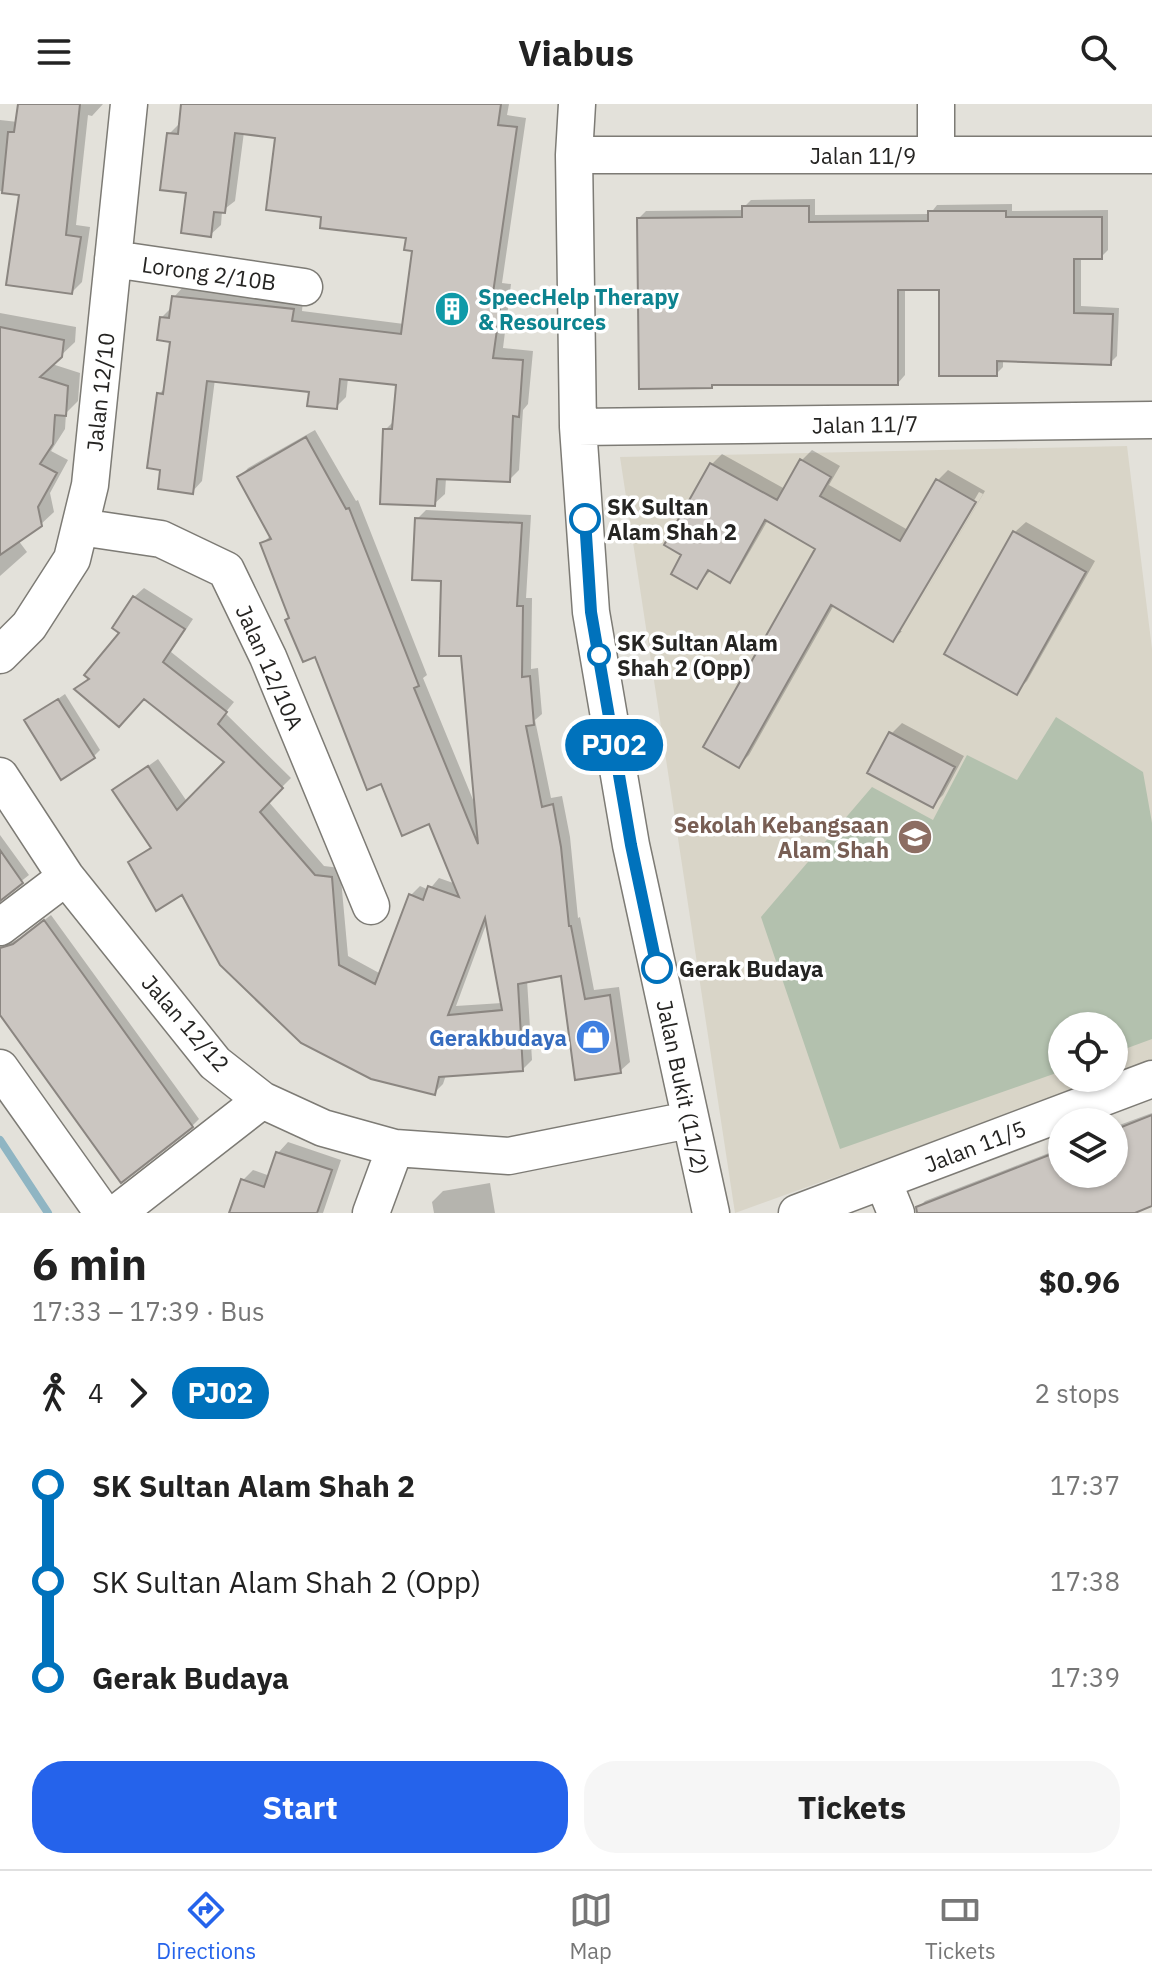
<!DOCTYPE html>
<meta charset="utf-8">
<style>
body{margin:0;font-family:"IBM Plex Sans",sans-serif;background:#f6f6f6;color:#222;height:100vh;display:flex;flex-direction:column;font-size:30px;white-space:nowrap}
*{box-sizing:border-box;margin:0}
p{font-size:26px;color:#767676}
.icon{flex:none;width:44px;height:44px;fill:none;stroke:currentColor;stroke-width:2;stroke-linecap:round;stroke-linejoin:round}
.map{position:relative;height:1109px;overflow:hidden}
.details{display:flex;flex-direction:column;background:#fff;flex:1}
.details>*{flex:none}
.badge{padding:0 16px;border-radius:26px;font-size:28px;line-height:52px}
.tools{position:absolute;left:1048px;top:908px;display:grid;gap:16px}
.tools a{display:grid;place-items:center;width:80px;height:80px;border-radius:50%;background:#fff;box-shadow:0 2px 6px #0004;font-size:40px}
.map>.badge{position:absolute;translate:-50% -50%;box-shadow:0 0 0 4px #fff}
.legs{display:flex;align-items:center;gap:12px;height:88px;padding:0 32px;font-size:26px}
.legs p{margin-inline-start:auto}
.summary{display:flex;align-items:center;justify-content:space-between;height:136px;padding:0 32px}
h1{font-size:44px;font-weight:700;line-height:60px}
.cta{display:flex;gap:16px;margin-top:auto;padding:16px 32px}
.cta a{flex:1;height:92px;border-radius:32px;background:#2563eb;color:#fff;font-size:32px;font-weight:700;line-height:92px;text-align:center}
.cta a+a{background:#f6f6f6;color:#222}
ul{padding:0 32px;list-style:none}
li{display:flex;align-items:center;gap:28px;height:96px;font-size:30px}
li i{display:grid;place-items:center;width:12px;height:100%;margin:0 10px;background:currentColor}
li i::after{content:'';width:20px;height:20px;margin:-10px;border:6px solid;border-radius:50%;background:#fff}
li p{margin-inline-start:auto}
li:first-child i{background:linear-gradient(#0000 50%,currentColor 0)}
li:last-child i{background:linear-gradient(currentColor 50%,#0000 0)}
header{display:flex;justify-content:space-between;align-items:center;height:104px;padding:0 32px;background:#fff;font-size:36px;font-weight:700}
.tab-bar{display:flex;justify-content:space-around;align-items:center;height:112px;border-top:2px solid #e0e0e0;background:#fff;font-size:22px;color:#767676}
.tab-bar a{display:grid;justify-items:center;gap:4px}
.tab-bar .on{color:#2563eb}
.map>svg:first-child{display:block}
.built{fill:#d9d5c8}
.green{fill:#b3c1ae}
.shadow{fill:#0003;fill-rule:evenodd}
.lines{fill:none;stroke-linecap:round;stroke-linejoin:round}
.stream{stroke:#8fb5c3;stroke-width:8}
.building{fill:#cbc6c1;stroke:#8b8681;stroke-width:2;fill-rule:evenodd}
.minor-casing{stroke:#7d7b75;stroke-width:39}
.minor{stroke:#fff;stroke-width:36}
.line-1-casing{stroke:#fff;stroke-width:18}
.line-1{stroke:#0072bc;stroke-width:12}
.stop-1-dot{fill:#fff;stroke:#0072bc;stroke-width:4}
.labels{text-anchor:middle;dominant-baseline:central;stroke-width:7;stroke-linejoin:round;paint-order:stroke}
.street-label{font-size:22px;fill:#252422;stroke:#fff}
.culture-label{font-size:22px;font-weight:bold;fill:#0d838f;stroke:#fff;text-anchor:start}
.stop-label{font-size:22px;font-weight:bold;fill:#252422;stroke:#fff;text-anchor:start}
.education-label{font-size:22px;font-weight:bold;fill:#785e54;stroke:#fff;text-anchor:end}
.shop-label{font-size:22px;font-weight:bold;fill:#366cbe;stroke:#fff;text-anchor:end}
</style>
<header><svg class="icon" aria-label="menu" viewBox="0 0 24 24"><path d="M4 6h16M4 12h16M4 18h16"/></svg>Viabus<svg class="icon" aria-label="search" viewBox="0 0 24 24"><circle cx="10" cy="10" r="6"/><path d="M15 15l6 6"/></svg></header>
<div class="map">
<svg width="1152" height="1109" viewBox="0 0 1152 1109">
<rect width="100%" height="100%" fill="#e3e1da"/>
<path class="built" d="M 1127,342 L 1152,545 L 1152,959 L 1114,973 L 1114,922 L 1062,922 L 1062,974 L 1110,974 L 735,1109 L 620,353 Z"/>
<path class="green" d="M 1056,613 L 1143,668 L 1152,719 L 1152,935 L 1114,949 L 1114,922 L 1062,922 L 1062,967 L 840,1045 L 761,813 L 872,683 L 933,716 L 967,651 L 1017,676 Z"/>
<path class="shadow" d="M 20,0 L 103,0 L 92,12 L 88,11 L 76,121 L 90,123 L 82,178 L 72,188 L 22,89 L 0,87 L 0,16 L 18,18 Z
M 183,0 L 509,0 L 507,11 L 526,14 L 502,179 L 511,180 L 503,244 L 533,247 L 528,300 L 523,306 L 519,366 L 509,376 L 446,374 L 445,390 L 434,400 L 385,326 L 395,316 L 398,280 L 348,274 L 346,293 L 336,303 L 311,287 L 215,275 L 202,377 L 192,388 L 162,364 L 159,290 L 166,283 L 172,236 L 161,214 L 172,203 L 174,193 L 184,182 L 303,196 L 302,207 L 404,220 L 414,145 L 408,132 L 324,112 L 278,32 L 244,28 L 235,97 L 222,107 L 221,121 L 210,131 L 188,87 L 169,30 L 180,19 Z
M 815,95 L 815,111 L 930,110 L 937,101 L 1012,100 L 1012,107 L 1108,106 L 1108,146 L 1101,153 L 1081,153 L 1081,202 L 1119,204 L 1117,252 L 1110,259 L 1003,255 L 1003,263 L 996,270 L 941,184 L 905,184 L 905,271 L 898,279 L 715,279 L 711,282 L 639,114 L 646,107 L 744,106 L 744,103 L 751,96 Z
M 0,209 L 76,223 L 75,238 L 52,260 L 80,269 L 78,297 L 66,309 L 65,325 L 51,347 L 68,356 L 50,389 L 54,408 L 40,421 L 18,436 L 27,448 L 0,472 Z
M 315,326 L 356,397 L 358,396 L 427,571 L 423,574 L 476,703 L 463,550 L 443,475 L 417,415 L 426,406 L 531,411 L 526,494 L 532,494 L 531,565 L 538,564 L 542,610 L 535,616 L 551,694 L 562,692 L 570,733 L 578,814 L 580,813 L 594,886 L 619,883 L 630,958 L 620,967 L 562,869 L 527,876 L 532,956 L 523,965 L 446,971 L 443,980 L 434,989 L 183,788 L 130,758 L 152,742 L 115,686 L 158,655 L 188,699 L 227,658 L 144,592 L 77,585 L 90,573 L 122,529 L 134,493 L 144,484 L 193,515 L 171,548 L 234,598 L 225,609 L 291,674 L 268,697 L 324,762 L 340,764 L 348,852 L 381,870 L 410,792 L 420,782 L 429,786 L 439,774 L 456,780 L 430,717 L 382,678 L 316,551 L 291,513 L 262,440 L 271,431 L 239,374 L 248,364 ZM 487,818 L 502,899 L 456,902 Z
M 812,346 L 840,362 L 829,381 L 908,426 L 938,376 L 948,366 L 985,387 L 903,526 L 983,390 L 979,388 L 898,527 L 902,527 L 893,536 L 834,501 L 749,651 L 739,661 L 818,444 L 768,416 L 739,466 L 729,477 L 711,466 L 697,482 L 684,451 L 666,441 L 712,360 L 722,350 L 785,385 L 802,356 Z
M 1026,418 L 1095,457 L 1027,577 L 1016,588 L 1015,428 Z
M 65,590 L 100,646 L 93,653 L 26,617 Z
M 902,619 L 964,652 L 943,691 L 933,701 L 891,630 Z
M 0,731 L 29,771 L 0,794 Z
M 51,811 L 199,1015 L 192,1022 L 0,908 L 0,836 L 12,838 L 22,833 Z
M 1152,1009 L 1152,1100 L 1130,1109 L 920,1109 L 918,1104 L 925,1097 L 1062,1044 L 1062,1070 L 1114,1070 L 1114,1023 Z
M 288,1038 L 341,1056 L 323,1109 L 231,1109 L 243,1076 L 253,1066 L 270,1072 L 278,1049 Z
M 490,1079 L 495,1109 L 434,1109 L 432,1098 L 443,1087 Z"/>
<g class="lines">
<path class="stream" d="M 0,1036 L 48,1109"/>
</g>
<path class="building" d="M 18,0 L 80,0 L 66,131 L 81,133 L 72,190 L 6,181 L 19,91 L 2,89 L 8,28 L 14,28 Z
M 181,0 L 501,0 L 498,21 L 517,23 L 493,189 L 502,190 L 493,254 L 523,256 L 519,313 L 513,312 L 510,378 L 437,375 L 435,402 L 380,400 L 383,325 L 392,325 L 396,281 L 340,275 L 337,305 L 307,302 L 309,288 L 207,277 L 193,390 L 158,385 L 160,366 L 147,364 L 157,289 L 163,290 L 170,238 L 157,236 L 160,213 L 169,214 L 172,192 L 294,205 L 292,217 L 401,230 L 412,147 L 404,146 L 406,134 L 320,124 L 321,113 L 266,106 L 275,34 L 235,29 L 225,109 L 214,108 L 211,133 L 181,129 L 186,89 L 160,86 L 167,29 L 178,30 Z
M 742,102 L 809,102 L 809,118 L 928,117 L 928,107 L 1006,107 L 1006,113 L 1102,113 L 1102,155 L 1074,155 L 1074,209 L 1113,210 L 1111,261 L 997,257 L 997,272 L 939,272 L 939,186 L 898,186 L 898,281 L 712,281 L 712,284 L 639,285 L 637,114 L 742,113 Z
M 0,223 L 64,236 L 62,253 L 40,273 L 68,282 L 66,312 L 55,311 L 53,340 L 40,360 L 57,369 L 38,403 L 42,422 L 0,451 Z
M 306,333 L 346,405 L 349,404 L 419,582 L 414,584 L 478,740 L 461,552 L 439,552 L 441,477 L 412,476 L 415,414 L 522,419 L 517,502 L 523,502 L 522,573 L 530,572 L 534,621 L 526,622 L 542,703 L 553,700 L 561,743 L 569,822 L 571,822 L 585,895 L 610,891 L 621,969 L 575,976 L 561,872 L 518,880 L 523,967 L 439,973 L 435,991 L 371,975 L 301,939 L 220,861 L 182,791 L 156,807 L 128,758 L 151,744 L 112,686 L 148,662 L 177,706 L 224,658 L 144,595 L 119,623 L 74,585 L 89,575 L 84,571 L 119,529 L 112,524 L 133,492 L 185,525 L 163,558 L 227,608 L 218,620 L 283,684 L 260,708 L 315,771 L 332,773 L 339,861 L 375,880 L 409,790 L 423,796 L 428,782 L 459,793 L 429,720 L 402,732 L 381,680 L 367,686 L 315,553 L 303,558 L 285,516 L 289,514 L 260,439 L 271,435 L 237,373 ZM 485,814 L 502,906 L 448,911 L 477,835 Z
M 800,355 L 831,373 L 820,392 L 900,437 L 936,375 L 976,398 L 893,538 L 831,501 L 739,664 L 703,643 L 815,445 L 765,416 L 730,479 L 708,466 L 697,485 L 671,470 L 681,451 L 664,441 L 710,359 L 777,396 Z
M 1013,427 L 1086,468 L 1017,591 L 944,550 Z
M 58,595 L 95,654 L 61,676 L 24,616 Z
M 889,628 L 955,663 L 933,704 L 867,669 Z
M 0,746 L 23,779 L 0,797 Z
M 44,816 L 193,1023 L 121,1079 L 0,911 L 0,844 L 13,840 Z
M 1152,1011 L 1152,1102 L 1135,1109 L 917,1109 L 916,1103 L 1062,1046 L 1062,1070 L 1114,1070 L 1114,1026 Z
M 276,1048 L 332,1066 L 317,1109 L 229,1109 L 241,1075 L 264,1083 Z"/>
<g class="lines">
<g class="minor-casing">
<path id="minor" d="M 577,0 L 574,51 L 578,323 L 591,508 L 631,741 L 711,1109
M 936,0 L 936,51
M 574,51 L 1152,51
M 113,155 L 304,183
M 578,323 L 1152,316
M 80,423 L 161,435 L 226,466 L 268,553 L 371,802
M 0,551 L 29,522 L 72,455 L 90,381 L 129,0
M 0,672 L 66,773 L 215,959 L 262,996 L 323,1024 L 395,1044 L 509,1052 L 689,1016
M 0,823 L 66,773
M 0,964 L 103,1109
M 883,1077 L 896,1109
M 117,1109 L 262,996
M 371,1109 L 395,1044
M 797,1109 L 1152,975"/>
</g>
<use href="#minor" class="minor"/>
</g>
<g class="lines">
<g class="line-1-casing">
<path id="line-1" d="M 585,415 L 591,508 L 631,741 L 657,864"/>
</g>
<use href="#line-1" class="line-1"/>
</g>
<defs>
<g id="building-disc" transform="scale(1.8)"><circle r="9.5" fill="#0f9aa8" stroke="#fff"/><path d="M-4-6H4V6H1V3H-1V6H-4ZM-2.5-4.3h1.7v1.8h-1.7ZM.8-4.3h1.7v1.8H.8ZM-2.5-1h1.7V.8h-1.7ZM.8-1h1.7V.8H.8Z" fill="#fff"/></g>
<g id="school-disc" transform="scale(1.8)"><circle r="9.5" fill="#8d6e63" stroke="#fff"/><path d="M0-5L7-2L0 1L-7-2ZM-4 1L0 2.5L4 1V4Q0 6-4 4Z" fill="#fff"/></g>
<g id="shop-disc" transform="scale(1.8)"><circle r="9.5" fill="#3f7fe0" stroke="#fff"/><path d="M-5-2.5h2.3a2.7 3.5 0 0 1 5.4 0H5L5.5 6h-11ZM-1.5-2.5h3a1.5 2.3 0 0 0-3 0Z" fill="#fff"/></g>
</defs>
<g fill-rule="evenodd">
<use href="#building-disc" x="452" y="205"/>
<use href="#school-disc" x="915" y="733"/>
<use href="#shop-disc" x="593" y="933"/>
</g>
<g class="stop-1-dot">
<circle cx="585" cy="415" r="14"/>
<circle cx="599" cy="551" r="10"/>
<circle cx="657" cy="864" r="14"/>
</g>
<g class="labels">
<g class="street-label">
<text x="863" y="51">Jalan 11/9</text>
<text transform="translate(209 169) rotate(8)">Lorong 2/10B</text>
<text transform="translate(100 288) rotate(-84)">Jalan 12/10</text>
<text transform="translate(865 320) rotate(-1)">Jalan 11/7</text>
<text transform="translate(270 563) rotate(66)">Jalan 12/10A</text>
<text transform="translate(186 919) rotate(49)">Jalan 12/12</text>
<text transform="translate(683 983) rotate(78)">Jalan Bukit (11/2)</text>
<text transform="translate(975 1042) rotate(-21)">Jalan 11/5</text>
</g>
<g class="culture-label">
<text x="478" y="192">SpeecHelp Therapy<tspan x="478" dy="25">&amp; Resources</tspan></text>
</g>
<g class="stop-label">
<text x="607" y="402">SK Sultan<tspan x="607" dy="25">Alam Shah 2</tspan></text>
<text x="617" y="538">SK Sultan Alam<tspan x="617" dy="25">Shah 2 (Opp)</tspan></text>
<text x="679" y="864">Gerak Budaya</text>
</g>
<g class="education-label">
<text x="889" y="720">Sekolah Kebangsaan<tspan x="889" dy="25">Alam Shah</tspan></text>
</g>
<g class="shop-label">
<text x="567" y="933">Gerakbudaya</text>
</g>
</g>
</svg>
<div class="tools">
<a><svg class="icon" aria-label="locate" viewBox="0 0 24 24"><circle cx="12" cy="12" r="6"/><path d="M12 2v4M12 18v4M2 12h4M18 12h4"/></svg></a>
<a><svg class="icon" aria-label="layers" viewBox="0 0 24 24"><path d="M12 4l9 5-9 5-9-5zM3 14l9 5 9-5"/></svg></a>
</div>
<b class="badge" style="left:614px;top:641px;background:#0072bc;color:#fff">PJ02</b>
</div>
<section class="details">
<div class="summary"><div><h1>6 min</h1><p>17:33 – 17:39 · Bus</p></div><b>$0.96</b></div>
<div class="legs"><svg class="icon" aria-label="walk" viewBox="0 0 24 24"><circle cx="13" cy="4" r="2"/><path d="M13 8l-2 6 4 7M11 14l-3 7M7 12l3-4h3l4 4"/></svg>4<svg class="icon" aria-label="forward" viewBox="0 0 24 24"><path d="M9 5l7 7-7 7"/></svg><b class="badge" style="background:#0072bc;color:#fff">PJ02</b><p>2 stops</p></div>
<ul>
<li><i style="color:#0072bc"></i><b>SK Sultan Alam Shah 2</b><p>17:37</p></li>
<li><i style="color:#0072bc"></i><span>SK Sultan Alam Shah 2 (Opp)</span><p>17:38</p></li>
<li><i style="color:#0072bc"></i><b>Gerak Budaya</b><p>17:39</p></li>
</ul>
<div class="cta"><a>Start</a><a>Tickets</a></div>
</section>
<nav class="tab-bar">
<a class="on"><svg class="icon" aria-label="directions" viewBox="0 0 24 24"><path d="M12 3l9 9-9 9-9-9zM9 14v-3h6M13 9l2 2-2 2"/></svg>Directions</a>
<a><svg class="icon" aria-label="map" viewBox="0 0 24 24"><path d="M3 6l6-2 6 2 6-2v14l-6 2-6-2-6 2zM9 4v14M15 6v14"/></svg>Map</a>
<a><svg class="icon" aria-label="tickets" viewBox="0 0 24 24"><path d="M3 7h18v10H3zM15 7v10"/></svg>Tickets</a>
</nav>
